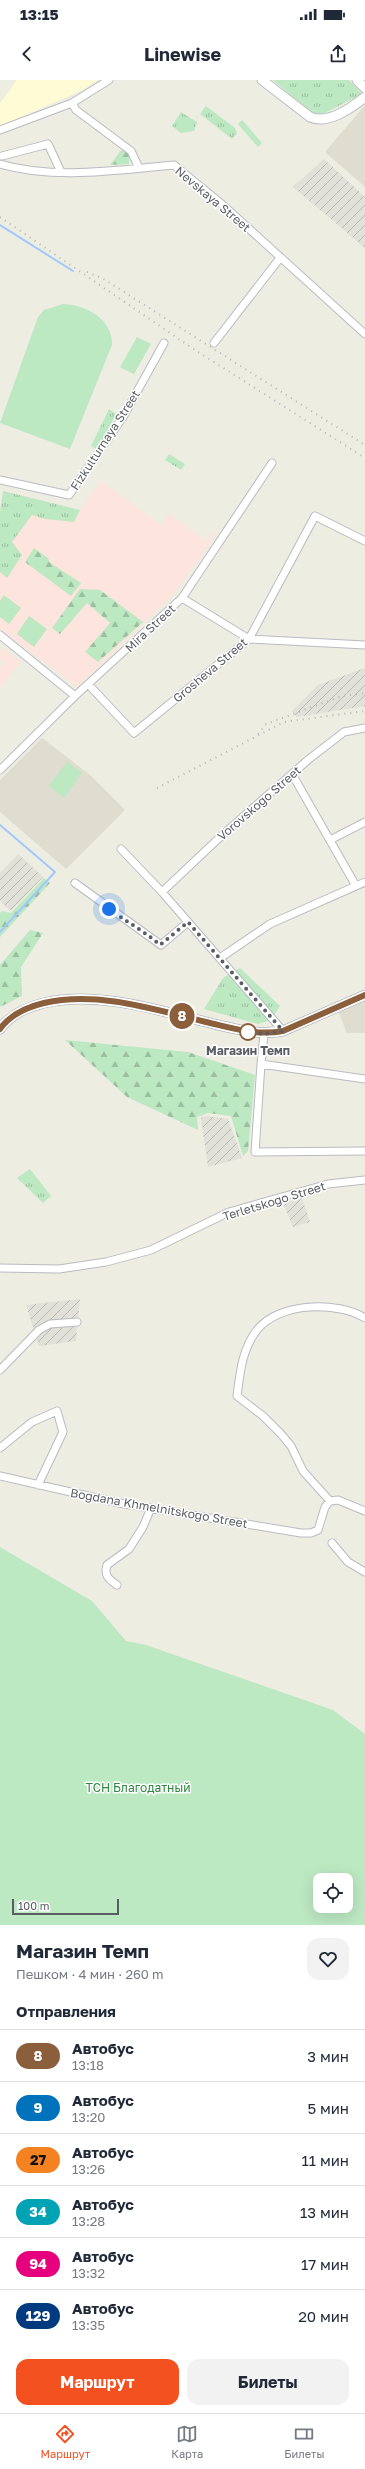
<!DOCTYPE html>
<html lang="ru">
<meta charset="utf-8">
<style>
body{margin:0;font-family:"Golos Text",sans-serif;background:#f2f2f3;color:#1f2937;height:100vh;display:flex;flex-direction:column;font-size:15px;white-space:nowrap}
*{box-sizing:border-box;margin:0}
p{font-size:13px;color:#747a83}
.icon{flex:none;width:22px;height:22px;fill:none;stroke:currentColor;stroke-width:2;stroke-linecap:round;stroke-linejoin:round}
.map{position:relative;height:1845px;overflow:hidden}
.panel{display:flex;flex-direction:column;background:#fff;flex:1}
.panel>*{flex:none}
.badge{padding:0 8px;border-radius:13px;font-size:14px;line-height:26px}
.buttons{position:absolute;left:313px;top:1793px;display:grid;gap:8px}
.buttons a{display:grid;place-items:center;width:40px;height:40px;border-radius:8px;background:#fff;box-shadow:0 4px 16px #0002;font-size:20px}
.scale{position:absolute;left:12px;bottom:10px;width:107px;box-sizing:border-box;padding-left:4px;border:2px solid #5a5d64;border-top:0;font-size:11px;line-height:14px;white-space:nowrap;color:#5a5d64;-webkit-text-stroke:3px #fff;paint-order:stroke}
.you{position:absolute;width:20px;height:20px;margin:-10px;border:3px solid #fff;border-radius:50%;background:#1a73e8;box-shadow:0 0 0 6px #1a73e833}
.map>.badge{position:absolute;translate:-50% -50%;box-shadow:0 0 0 2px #fff}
h2{padding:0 16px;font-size:15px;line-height:36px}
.round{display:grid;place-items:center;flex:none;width:42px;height:42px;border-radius:12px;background:#f2f2f3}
.overview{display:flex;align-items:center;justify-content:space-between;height:68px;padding:0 16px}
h1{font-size:19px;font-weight:700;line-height:30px}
.cta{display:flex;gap:8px;margin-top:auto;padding:8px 16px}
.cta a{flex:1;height:46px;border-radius:12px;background:#f45121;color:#fff;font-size:16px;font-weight:700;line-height:46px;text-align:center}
.cta a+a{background:#f2f2f3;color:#1f2937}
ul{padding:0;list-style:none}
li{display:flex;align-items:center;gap:12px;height:52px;padding:0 16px;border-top:1px solid #e0e1e3}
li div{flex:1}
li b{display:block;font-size:15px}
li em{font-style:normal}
li .badge{min-width:44px;font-weight:700;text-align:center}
.status{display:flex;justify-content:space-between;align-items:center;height:28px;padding:0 20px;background:#fff;direction:ltr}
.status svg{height:11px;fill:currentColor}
header{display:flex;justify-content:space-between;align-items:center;height:52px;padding:0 16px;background:#fff;font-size:18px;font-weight:700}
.menu{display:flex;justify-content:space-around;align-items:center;height:56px;border-top:1px solid #e0e1e3;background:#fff;font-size:11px;color:#747a83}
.menu a{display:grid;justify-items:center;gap:2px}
.menu .selected{color:#f45121}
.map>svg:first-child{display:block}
.commercial{fill:#fffbd5}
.industrial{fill:url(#industrial-furrows)}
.education{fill:#deddd0}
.medical{fill:#fde4dc}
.green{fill:#bce8c2;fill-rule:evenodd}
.forest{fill:url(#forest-firs)}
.park{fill:url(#park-tufts)}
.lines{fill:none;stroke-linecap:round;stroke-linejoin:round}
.stream{stroke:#a0c8ff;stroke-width:2}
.minor-casing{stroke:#b9bbc2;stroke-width:9}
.secondary-casing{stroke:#bcbec6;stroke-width:11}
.minor{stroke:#fff;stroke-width:7}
.secondary{stroke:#fff;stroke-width:9}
.rail{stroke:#b5b6b7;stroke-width:2;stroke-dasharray:1 5;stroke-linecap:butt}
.line-casing{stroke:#fff;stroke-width:9}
.line{stroke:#8b5e3c;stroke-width:6}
.walk{stroke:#5a5d64;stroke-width:4;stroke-dasharray:0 7.2}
.stop-dot{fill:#fff;stroke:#8b5e3c;stroke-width:2}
.labels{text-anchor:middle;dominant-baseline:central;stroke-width:3;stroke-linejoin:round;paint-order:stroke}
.street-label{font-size:12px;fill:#5a5d64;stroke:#fff}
.stop-label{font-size:12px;font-weight:bold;fill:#5a5d64;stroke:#fff}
.park-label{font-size:12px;fill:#2e8640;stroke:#fff}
</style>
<div class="status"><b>13:15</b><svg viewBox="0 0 49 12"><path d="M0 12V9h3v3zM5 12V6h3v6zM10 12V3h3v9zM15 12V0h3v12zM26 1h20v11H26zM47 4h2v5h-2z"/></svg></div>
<header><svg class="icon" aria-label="back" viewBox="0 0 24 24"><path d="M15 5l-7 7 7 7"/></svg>Linewise<svg class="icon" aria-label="share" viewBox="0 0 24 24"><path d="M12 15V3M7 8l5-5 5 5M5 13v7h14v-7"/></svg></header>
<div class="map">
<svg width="365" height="1845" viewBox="0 0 365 1845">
<defs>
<pattern id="industrial-furrows" width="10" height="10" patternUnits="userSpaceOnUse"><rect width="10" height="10" fill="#e1e0d9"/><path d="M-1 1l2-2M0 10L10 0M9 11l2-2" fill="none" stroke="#b9b9b4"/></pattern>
<pattern id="forest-firs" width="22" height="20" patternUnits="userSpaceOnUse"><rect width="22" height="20" fill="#bce8c2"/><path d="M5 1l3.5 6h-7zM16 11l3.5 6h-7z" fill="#9cbfa1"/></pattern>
<pattern id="park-tufts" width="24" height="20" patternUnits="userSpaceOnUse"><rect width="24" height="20" fill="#bce8c2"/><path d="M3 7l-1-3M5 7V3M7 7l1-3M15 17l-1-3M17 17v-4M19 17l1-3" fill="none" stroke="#9cbfa1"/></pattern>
</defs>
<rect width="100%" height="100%" fill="#eeede1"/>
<path class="commercial" d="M 17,0 L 98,0 L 83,10 L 0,46 L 0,23 Z"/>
<path class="industrial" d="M 324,79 L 365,117 L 365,168 L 293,107 Z
M 365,588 L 365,626 L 297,637 L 292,631 L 318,605 Z
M 18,774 L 43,797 L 11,831 L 0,821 L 0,793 Z
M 207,1036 L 228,1039 L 242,1078 L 208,1087 L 201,1038 Z
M 302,1118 L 310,1142 L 293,1147 L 283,1123 Z
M 80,1219 L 76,1261 L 39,1266 L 26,1225 Z"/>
<path class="education" d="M 365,25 L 365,107 L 325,72 Z
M 42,658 L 89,694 L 125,730 L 66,789 L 0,732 L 0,700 Z
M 365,920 L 365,953 L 347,953 L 338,931 Z"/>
<path class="medical" d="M 101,401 L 161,445 L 169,434 L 207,461 L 214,450 L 217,453 L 175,513 L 77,607 L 0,549 L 0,435 L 3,411 L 80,430 Z
M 3,568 L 21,581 L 0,608 L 0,589 L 5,582 L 0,579 L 0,572 Z"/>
<path class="green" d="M 242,40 L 262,63 L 258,67 L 238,44 Z
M 63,224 C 86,225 113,239 112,265 L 70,369 L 0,343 L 38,237 L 44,230 Z
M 137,257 L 151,264 L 134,294 L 120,287 Z
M 4,515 L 21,528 L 9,544 L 0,537 L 0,521 Z
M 29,536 L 47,549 L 34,567 L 17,554 Z
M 67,682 L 82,693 L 64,718 L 49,706 Z
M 0,1467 L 92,1521 L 126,1561 L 146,1565 L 333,1630 L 365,1654 L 365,1845 L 0,1845 ZM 320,1800 L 346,1800 L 346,1826 L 320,1826 Z"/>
<path class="forest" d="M 122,69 L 129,72 L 129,84 L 110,85 Z
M 34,468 L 48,478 L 49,482 L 81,503 L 71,516 L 25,482 Z
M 80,509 L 100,510 L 143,542 L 98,582 L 85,572 L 110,543 L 87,523 L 60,554 L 52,548 Z
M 44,798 L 50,803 L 0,857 L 0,833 L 2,831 L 11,833 Z
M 30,850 L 43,853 L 21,887 L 22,916 L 0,927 L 0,885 Z
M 65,960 L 188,972 L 255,995 L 248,1071 L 243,1076 L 231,1036 L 208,1033 L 197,1037 L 198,1050 L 127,1017 Z"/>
<path class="park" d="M 273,0 L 349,0 L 362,14 L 321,35 L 311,32 Z
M 206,26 L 235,48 L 237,53 L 232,59 L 200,34 Z
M 181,32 L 197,42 L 194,51 L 181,53 L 172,46 Z
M 109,329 L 116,334 L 98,370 L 91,366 Z
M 169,374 L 185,384 L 181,390 L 165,380 Z
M 3,411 L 80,430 L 74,442 L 45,439 L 32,435 L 12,462 L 22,475 L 7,498 L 0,492 L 0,432 Z
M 240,888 L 280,926 L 271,940 L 258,944 L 204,929 L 223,898 Z
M 30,1089 L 51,1116 L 43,1123 L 17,1098 Z"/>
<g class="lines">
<path class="stream" d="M 0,145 L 73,191
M 0,745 L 55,792 L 0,852"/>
<g class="minor-casing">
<path id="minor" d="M 72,23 L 76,30 L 131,71 L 139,88
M 0,50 L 72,23 L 109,0
M 2,76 L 48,64 L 61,92
M 0,84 C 55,100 117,90 174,85 L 224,126 L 365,254
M 214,263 L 280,178
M 0,400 L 69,415 L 123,337 L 164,263
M 182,518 L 249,559 L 365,565
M 0,555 L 75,616
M 88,604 L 134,653 L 249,559 L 315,436 L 365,461
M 0,690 L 75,616 L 182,518 L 272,383
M 292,694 L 356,806
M 330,760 L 365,742
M 121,769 L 162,812 L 283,951
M 75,803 L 161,865 L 188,842
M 162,812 L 218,759 L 309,679 L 344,652 L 365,648
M 220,878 L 270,844 L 365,802
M 264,954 L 261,984 L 365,999
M 261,984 L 255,1072 L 365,1071
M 0,1188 L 59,1189 L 106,1182 L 151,1170 L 229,1132 L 328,1104 L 365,1100
M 0,1290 L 39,1250 L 50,1244 L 77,1242
M 0,1368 L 32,1342 L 57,1331 L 63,1352 L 38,1405
M 0,1396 L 119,1423 L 301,1453 L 311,1453 L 318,1450 L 325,1427 L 330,1421 L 338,1420 L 365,1431
M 330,1421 L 303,1391 L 291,1366 L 281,1354 L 263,1336 L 237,1316 C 240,1293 242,1269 257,1250 C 279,1222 337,1221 365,1238
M 332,1463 L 348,1482 L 365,1492
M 117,1505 C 108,1499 104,1495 107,1485 L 129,1469 L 143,1447 L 151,1428"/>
</g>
<g class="secondary-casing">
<path id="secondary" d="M 262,0 L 310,37 C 328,45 351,28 365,17
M 357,0 L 365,8
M 0,949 C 10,935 27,927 44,923 C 97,911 154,929 206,942 C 232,948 256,956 283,951 L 365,915"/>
</g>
<use href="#minor" class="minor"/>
<use href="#secondary" class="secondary"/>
<path class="rail" d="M 0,137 L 195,270 L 365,378
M 87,192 L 102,198 L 365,365
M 258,654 L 266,644 L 342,616 L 365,613
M 157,708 L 284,642 L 365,631"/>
</g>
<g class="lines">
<g class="line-casing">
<path id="line" d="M 0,949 C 10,935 27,927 44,923 C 97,911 153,929 206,942 C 232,948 256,956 283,951 L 365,915"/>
</g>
<use href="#line" class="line"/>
<path class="walk" d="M 109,829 C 127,842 144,851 160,865 L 188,842 L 283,951 L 264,954 L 248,952"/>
</g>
<circle class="stop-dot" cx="248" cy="952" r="8"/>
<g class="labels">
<g class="street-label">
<text transform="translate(213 119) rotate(40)">Nevskaya Street</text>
<text transform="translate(105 360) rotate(-57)">Fizkulturnaya Street</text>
<text transform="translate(150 548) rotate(-43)">Mira Street</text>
<text transform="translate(210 590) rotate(-40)">Grosheva Street</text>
<text transform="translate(259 723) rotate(-41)">Vorovskogo Street</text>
<text transform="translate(274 1121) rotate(-17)">Terletskogo Street</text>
<text transform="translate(159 1428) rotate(10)">Bogdana Khmelnitskogo Street</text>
</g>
<g class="stop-label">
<text x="248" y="970">Магазин Темп</text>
</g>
<g class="park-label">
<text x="138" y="1707">ТСН Благодатный</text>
</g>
</g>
</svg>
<div class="buttons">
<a><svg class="icon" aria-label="locate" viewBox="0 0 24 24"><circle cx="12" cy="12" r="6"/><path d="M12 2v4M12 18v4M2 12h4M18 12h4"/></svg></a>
</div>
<div class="scale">100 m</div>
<div class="you" style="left:109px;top:829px"></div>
<b class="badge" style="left:182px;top:936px;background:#8b5e3c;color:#fff">8</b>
</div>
<section class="panel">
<div class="overview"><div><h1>Магазин Темп</h1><p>Пешком · 4 мин · 260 m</p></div><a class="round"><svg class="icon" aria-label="heart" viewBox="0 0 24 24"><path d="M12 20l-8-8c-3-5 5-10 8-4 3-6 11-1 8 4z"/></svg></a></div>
<h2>Отправления</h2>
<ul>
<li><span class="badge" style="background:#8b5e3c;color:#fff">8</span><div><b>Автобус</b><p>13:18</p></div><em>3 мин</em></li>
<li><span class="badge" style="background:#0072bc;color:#fff">9</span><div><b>Автобус</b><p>13:20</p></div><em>5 мин</em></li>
<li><span class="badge" style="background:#f58220;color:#111">27</span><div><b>Автобус</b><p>13:26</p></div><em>11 мин</em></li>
<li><span class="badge" style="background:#00a3b4;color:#fff">34</span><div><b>Автобус</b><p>13:28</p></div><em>13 мин</em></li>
<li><span class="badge" style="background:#e6007e;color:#fff">94</span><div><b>Автобус</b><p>13:32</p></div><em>17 мин</em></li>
<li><span class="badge" style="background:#003b80;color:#fff">129</span><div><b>Автобус</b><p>13:35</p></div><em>20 мин</em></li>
</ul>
<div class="cta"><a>Маршрут</a><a>Билеты</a></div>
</section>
<nav class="menu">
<a class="selected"><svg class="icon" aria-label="directions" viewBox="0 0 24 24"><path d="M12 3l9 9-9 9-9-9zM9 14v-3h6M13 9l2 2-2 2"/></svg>Маршрут</a>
<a><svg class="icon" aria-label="map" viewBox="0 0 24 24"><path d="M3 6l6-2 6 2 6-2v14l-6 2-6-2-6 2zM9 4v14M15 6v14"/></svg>Карта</a>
<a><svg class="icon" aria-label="tickets" viewBox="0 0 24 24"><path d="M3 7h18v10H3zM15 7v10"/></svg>Билеты</a>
</nav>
